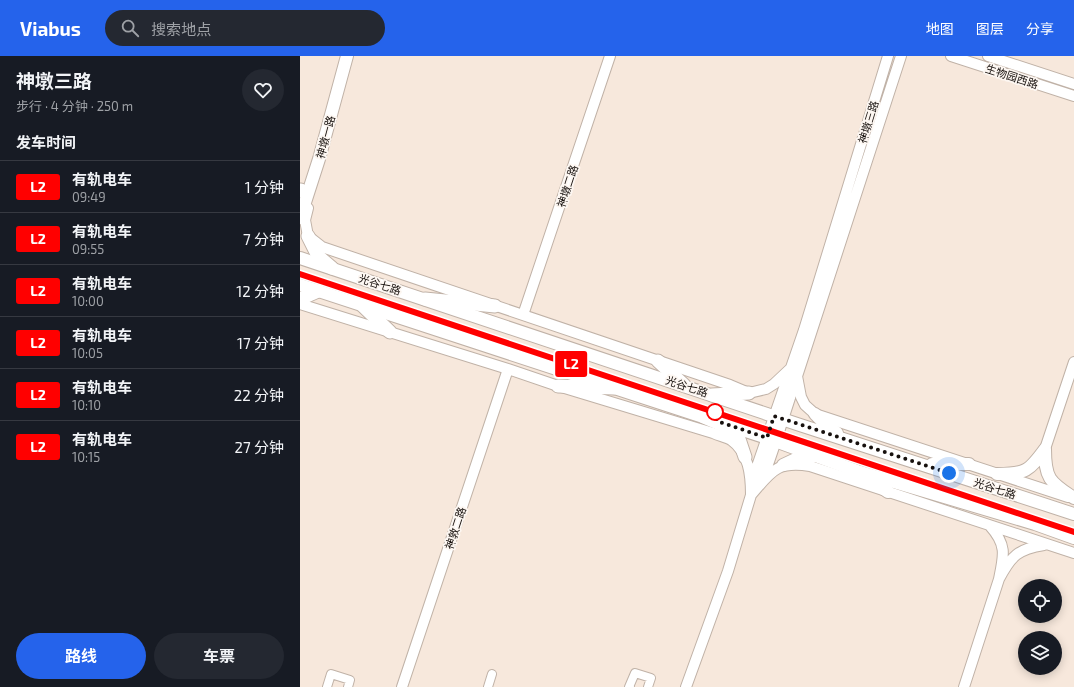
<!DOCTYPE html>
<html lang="zh">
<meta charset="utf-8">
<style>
body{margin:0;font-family:"Exo 2","Noto Sans SC",sans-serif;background:#242831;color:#f1f3f6;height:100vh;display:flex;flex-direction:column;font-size:15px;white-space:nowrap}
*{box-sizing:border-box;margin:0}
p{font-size:13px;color:#9ea1a6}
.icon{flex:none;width:22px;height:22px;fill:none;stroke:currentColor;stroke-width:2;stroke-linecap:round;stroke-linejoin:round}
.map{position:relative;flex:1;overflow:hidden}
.panel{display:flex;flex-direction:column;background:#171b24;width:300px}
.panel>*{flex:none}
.badge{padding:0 8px;border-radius:3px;font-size:14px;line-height:26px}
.controls{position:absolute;left:718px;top:523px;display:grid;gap:8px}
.controls a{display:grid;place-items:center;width:44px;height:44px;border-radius:50%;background:#171b24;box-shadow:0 2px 10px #0003;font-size:20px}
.you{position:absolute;width:20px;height:20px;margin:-10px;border:3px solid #fff;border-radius:50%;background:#1a73e8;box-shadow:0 0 0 6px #1a73e833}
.map>.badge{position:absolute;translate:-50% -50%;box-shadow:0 0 0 2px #fff}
h2{padding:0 16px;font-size:15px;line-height:36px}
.round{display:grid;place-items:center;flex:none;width:42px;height:42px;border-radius:21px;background:#242831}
.overview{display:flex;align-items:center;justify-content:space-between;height:68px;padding:0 16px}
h1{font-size:19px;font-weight:700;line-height:30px}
.primary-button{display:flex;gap:8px;margin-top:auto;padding:8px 16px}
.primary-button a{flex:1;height:46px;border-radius:24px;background:#2563eb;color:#fff;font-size:16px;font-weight:700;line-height:46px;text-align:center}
.primary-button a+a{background:#242831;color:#f1f3f6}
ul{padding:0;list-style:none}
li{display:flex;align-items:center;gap:12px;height:52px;padding:0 16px;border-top:1px solid #363941}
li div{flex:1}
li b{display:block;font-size:15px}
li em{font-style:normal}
li .badge{min-width:44px;font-weight:700;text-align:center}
header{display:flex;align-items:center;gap:24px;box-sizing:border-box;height:56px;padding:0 20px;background:#2563eb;color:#fff}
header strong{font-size:19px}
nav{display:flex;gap:22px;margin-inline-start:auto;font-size:14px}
.search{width:280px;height:36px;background:#242831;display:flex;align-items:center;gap:10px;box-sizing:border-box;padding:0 14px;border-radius:22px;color:#9ea1a6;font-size:15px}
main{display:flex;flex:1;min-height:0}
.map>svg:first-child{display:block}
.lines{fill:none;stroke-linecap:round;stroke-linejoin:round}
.minor-casing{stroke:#c0b2a7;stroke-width:10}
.tertiary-casing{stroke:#c0b2a7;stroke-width:12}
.secondary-casing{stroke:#c0b2a7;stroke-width:14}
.primary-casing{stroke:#c0b2a7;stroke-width:15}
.minor{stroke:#fff;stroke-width:8}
.tertiary{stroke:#fff;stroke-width:10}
.secondary{stroke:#fff;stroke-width:12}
.primary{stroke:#fff;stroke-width:13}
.tram{stroke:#3d3631;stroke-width:1}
.line-casing{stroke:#fff;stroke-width:9}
.line{stroke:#f00;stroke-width:6}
.walk{stroke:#17110e;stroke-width:4;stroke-dasharray:0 7.2}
.stop-dot{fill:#fff;stroke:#f00;stroke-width:2}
.labels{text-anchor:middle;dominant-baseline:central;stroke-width:3.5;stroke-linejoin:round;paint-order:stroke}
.street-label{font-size:11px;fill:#17110e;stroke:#fdf7f2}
</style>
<header>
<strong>Viabus</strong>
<div class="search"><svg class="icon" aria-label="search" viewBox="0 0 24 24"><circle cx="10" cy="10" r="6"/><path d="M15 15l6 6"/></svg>搜索地点</div>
<nav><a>地图</a><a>图层</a><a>分享</a></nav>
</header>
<main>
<section class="panel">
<div class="overview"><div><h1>神墩三路</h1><p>步行 · 4 分钟 · 250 m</p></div><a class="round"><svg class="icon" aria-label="heart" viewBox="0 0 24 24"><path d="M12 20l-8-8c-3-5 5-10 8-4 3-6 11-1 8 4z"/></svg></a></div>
<h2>发车时间</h2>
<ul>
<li><span class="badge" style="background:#f00;color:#fff">L2</span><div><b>有轨电车</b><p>09:49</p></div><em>1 分钟</em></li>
<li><span class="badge" style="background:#f00;color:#fff">L2</span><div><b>有轨电车</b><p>09:55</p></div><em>7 分钟</em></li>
<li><span class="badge" style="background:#f00;color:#fff">L2</span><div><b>有轨电车</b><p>10:00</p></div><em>12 分钟</em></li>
<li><span class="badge" style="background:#f00;color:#fff">L2</span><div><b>有轨电车</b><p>10:05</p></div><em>17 分钟</em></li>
<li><span class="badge" style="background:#f00;color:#fff">L2</span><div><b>有轨电车</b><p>10:10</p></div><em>22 分钟</em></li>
<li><span class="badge" style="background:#f00;color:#fff">L2</span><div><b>有轨电车</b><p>10:15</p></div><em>27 分钟</em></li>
</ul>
<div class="primary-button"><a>路线</a><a>车票</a></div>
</section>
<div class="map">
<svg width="774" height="631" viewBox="0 0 774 631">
<rect width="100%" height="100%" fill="#f7e8dc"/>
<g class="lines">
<g class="minor-casing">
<path id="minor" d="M 27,631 L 31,618 L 50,624 L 48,631
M 188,631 L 192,618
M 330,631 L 329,631 L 335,617 L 351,622 L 348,631"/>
</g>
<g class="tertiary-casing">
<path id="tertiary" d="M 651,0 L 774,40
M 688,0 L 774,28
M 8,152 L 5,164 L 8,180 L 22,191 L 430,329 L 449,337 L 466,333 L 474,328 L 491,312
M 0,248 L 208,313 L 258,330 L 413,377 C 419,380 426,381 431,384 C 449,397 451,419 451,439 C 472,415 476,405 510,410 L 774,497
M 223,259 L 310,0
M 497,320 L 501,341 L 505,349 L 515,358 L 768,441
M 745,393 L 774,306
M 463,423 L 476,385 L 601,0
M 452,425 L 504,274 L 588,0
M 690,470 C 707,489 704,499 699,523 C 711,500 718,493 744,489
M 102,631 L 208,313
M 386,631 L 428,515 L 451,439
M 664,631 L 699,523"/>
</g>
<g class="secondary-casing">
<path id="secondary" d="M 0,162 L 19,103 L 47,0
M 0,202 L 500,369 L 774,458
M 0,229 L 467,382 L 557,415 L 735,468 L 774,482
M 515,358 L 527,370 L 537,377
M 632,408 L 669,408
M 483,409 L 500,401 L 512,401
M 697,418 C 726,418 729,415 745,393 C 745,422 749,426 774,442
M 568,422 L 588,436"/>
</g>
<g class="primary-casing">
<path id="primary" d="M 0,135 L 1,134
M 8,180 L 18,200 L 32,212
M 0,243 L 18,235
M 125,243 L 195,250
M 63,250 L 90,276
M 358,305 L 384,329
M 258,330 L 314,332
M 412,339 L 449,337
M 404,361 L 427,371 L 439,383 L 445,401"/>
</g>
<use href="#minor" class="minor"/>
<use href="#tertiary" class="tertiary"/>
<use href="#secondary" class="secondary"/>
<use href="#primary" class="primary"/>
<path class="tram" d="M 0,218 L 774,476"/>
</g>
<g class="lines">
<g class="line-casing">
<path id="line" d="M 0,218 L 774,476"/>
</g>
<use href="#line" class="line"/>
<path class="walk" d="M 415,356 L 417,365 L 467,382 L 474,360 L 649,417"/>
</g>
<circle class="stop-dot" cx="415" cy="356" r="8"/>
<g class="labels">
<g class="street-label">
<text transform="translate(712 20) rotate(18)">生物园西路</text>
<text transform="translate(568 66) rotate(-73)">神墩三路</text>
<text transform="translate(25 81) rotate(-75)">神墩一路</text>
<text transform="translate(267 130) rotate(-72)">神墩二路</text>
<text transform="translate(80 228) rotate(18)">光谷七路</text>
<text transform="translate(387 330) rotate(18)">光谷七路</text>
<text transform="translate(695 432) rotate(18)">光谷七路</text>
<text transform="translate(155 472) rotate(-72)">神敦二路</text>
</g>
</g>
</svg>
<div class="controls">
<a><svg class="icon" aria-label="locate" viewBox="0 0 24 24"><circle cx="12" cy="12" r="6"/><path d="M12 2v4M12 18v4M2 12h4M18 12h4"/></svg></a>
<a><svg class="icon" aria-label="layers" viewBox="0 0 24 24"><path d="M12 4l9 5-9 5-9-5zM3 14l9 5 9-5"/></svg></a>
</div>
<div class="you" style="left:649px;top:417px"></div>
<b class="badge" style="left:271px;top:308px;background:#f00;color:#fff">L2</b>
</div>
</main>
